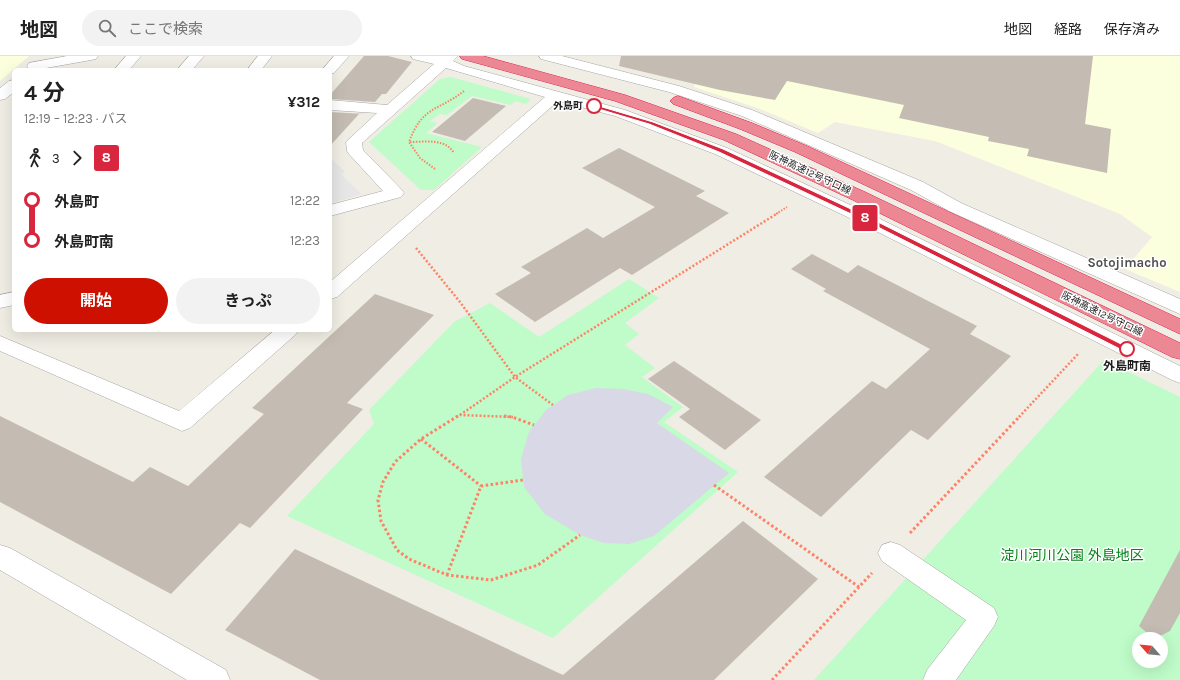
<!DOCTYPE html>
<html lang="ja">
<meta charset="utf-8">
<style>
body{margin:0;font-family:Karla,"Noto Sans JP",sans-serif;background:#f2f2f2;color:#222;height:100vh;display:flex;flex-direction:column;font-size:15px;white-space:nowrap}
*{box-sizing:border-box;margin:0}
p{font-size:13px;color:#767676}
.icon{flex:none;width:22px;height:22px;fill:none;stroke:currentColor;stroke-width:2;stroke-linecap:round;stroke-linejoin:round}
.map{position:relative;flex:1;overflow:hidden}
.drawer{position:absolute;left:12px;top:12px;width:320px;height:264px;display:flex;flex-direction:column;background:#fff;border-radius:6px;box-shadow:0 4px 16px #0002}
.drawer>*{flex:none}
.badge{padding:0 8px;border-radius:3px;font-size:14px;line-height:26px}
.needle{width:26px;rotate:297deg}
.tools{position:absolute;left:1132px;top:576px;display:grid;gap:8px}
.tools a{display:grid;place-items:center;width:36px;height:36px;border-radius:50%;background:#fff;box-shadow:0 4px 16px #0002;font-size:20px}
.map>.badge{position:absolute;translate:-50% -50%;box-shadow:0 0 0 2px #fff}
.legs{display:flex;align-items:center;gap:6px;height:44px;padding:0 12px;font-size:13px}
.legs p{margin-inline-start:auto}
.overview{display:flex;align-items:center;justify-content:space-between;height:68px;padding:0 12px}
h1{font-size:22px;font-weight:700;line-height:30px}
.cta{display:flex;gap:8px;margin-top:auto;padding:8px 12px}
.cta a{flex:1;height:46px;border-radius:24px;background:#cd1000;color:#fff;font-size:16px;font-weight:700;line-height:46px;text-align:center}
.cta a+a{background:#f2f2f2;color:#222}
ul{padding:0 12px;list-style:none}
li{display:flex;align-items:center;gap:14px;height:40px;font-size:15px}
li i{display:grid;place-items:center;width:6px;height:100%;margin:0 5px;background:currentColor}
li i::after{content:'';width:10px;height:10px;margin:-5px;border:3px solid;border-radius:50%;background:#fff}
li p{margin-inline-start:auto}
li:first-child i{background:linear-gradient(#0000 50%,currentColor 0)}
li:last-child i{background:linear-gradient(currentColor 50%,#0000 0)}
header{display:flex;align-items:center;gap:24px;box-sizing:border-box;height:56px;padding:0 20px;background:#fff;border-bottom:1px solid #e0e0e0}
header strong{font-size:19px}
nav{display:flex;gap:22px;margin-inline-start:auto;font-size:14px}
.search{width:280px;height:36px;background:#f2f2f2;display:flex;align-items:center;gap:10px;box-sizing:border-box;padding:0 14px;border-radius:22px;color:#767676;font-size:15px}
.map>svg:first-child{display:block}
.education{fill:#fcffde}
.park{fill:#bffcc9;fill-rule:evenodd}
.parking{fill:#e6e6e6}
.plaza{fill:#d9d8e6}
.building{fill:#c4bcb3}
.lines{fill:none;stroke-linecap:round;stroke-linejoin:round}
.minor-casing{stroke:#a5a5a5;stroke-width:1}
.highway-casing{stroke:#e31c50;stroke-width:1}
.path-far2{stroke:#ff8266;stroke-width:2;stroke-dasharray:1.5 1.5;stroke-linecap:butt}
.path-far1{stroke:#ff8266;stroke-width:2.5;stroke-dasharray:2 2;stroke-linecap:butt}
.path{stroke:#ff8266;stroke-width:3;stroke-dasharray:2.5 2.5;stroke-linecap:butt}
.minor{fill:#fff;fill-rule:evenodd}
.highway{fill:#eb8893;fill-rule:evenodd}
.line-1{fill:#d7263d;stroke:#fff}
.stop-1-dot{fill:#fff;stroke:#d7263d;stroke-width:2}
.labels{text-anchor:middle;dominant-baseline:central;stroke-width:3;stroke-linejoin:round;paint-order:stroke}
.far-stop-label{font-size:10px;font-weight:bold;fill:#1e1e1e;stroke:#fff;text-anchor:end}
.far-street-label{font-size:10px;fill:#1e1e1e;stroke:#fff}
.stop-label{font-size:12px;font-weight:bold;fill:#1e1e1e;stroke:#fff}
.neighbourhood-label{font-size:13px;font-weight:bold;fill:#515151;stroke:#fff}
.near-park-label{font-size:14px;fill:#06831a;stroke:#fff}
</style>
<header>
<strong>地図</strong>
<div class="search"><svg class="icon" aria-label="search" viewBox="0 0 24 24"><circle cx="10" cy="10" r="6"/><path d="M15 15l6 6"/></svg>ここで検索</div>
<nav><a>地図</a><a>経路</a><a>保存済み</a></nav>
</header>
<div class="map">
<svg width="1180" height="624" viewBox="0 0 1180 624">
<rect width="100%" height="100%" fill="#f0ede4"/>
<path class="education" d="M 0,0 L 29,0 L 0,25 Z
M 703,0 L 1180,0 L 1180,236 L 1125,213 L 1152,181 L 1120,158 L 935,85 L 835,66 L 818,77 L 760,53 L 694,31 Z"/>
<path class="park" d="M 451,21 L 531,43 L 526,48 L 515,45 L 511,49 L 472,40 L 447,59 L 440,58 L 430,65 L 438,67 L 426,77 L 482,91 L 434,134 L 421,134 L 369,86 L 440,23 Z
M 629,223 L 659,242 L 625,267 L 639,278 L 625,289 L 655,312 L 642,321 L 683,351 L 664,366 L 738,416 L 553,582 L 287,460 L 374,368 L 369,354 L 454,266 L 490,247 L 539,281 Z
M 1104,304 L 1180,341 L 1180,624 L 814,624 ZM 1139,583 L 1161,583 L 1161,605 L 1139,605 Z"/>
<path class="parking" d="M 330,102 L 345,116 L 341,118 L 361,138 L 330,148 Z"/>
<path class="plaza" d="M 596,332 L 623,333 L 648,338 L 673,351 L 657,367 L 729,417 L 654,480 L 629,488 L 604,487 L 580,479 L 545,458 L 524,431 L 521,403 L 529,376 L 546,354 L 568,339 Z"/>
<path class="building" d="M 364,0 L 388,0 L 412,6 L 386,38 L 382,38 L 375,46 L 330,43 L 330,39 Z
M 621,0 L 1093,0 L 1085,68 L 1111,73 L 1107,117 L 1027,100 L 1029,93 L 988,85 L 989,81 L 899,62 L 904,49 L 787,25 L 775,44 L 720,34 L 619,10 Z
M 473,42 L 506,50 L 465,85 L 432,76 Z
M 330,56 L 365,58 L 359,58 L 330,90 Z
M 619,92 L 705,135 L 696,140 L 729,157 L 632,219 L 620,212 L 535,266 L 495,238 L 531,217 L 521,211 L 587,172 L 603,182 L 655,151 L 582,112 Z
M 812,198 L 848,217 L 858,209 L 977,270 L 970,278 L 1011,300 L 928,384 L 911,374 L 821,461 L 764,421 L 872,325 L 886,333 L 930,293 L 823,235 L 826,233 L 791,213 Z
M 375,238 L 434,259 L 347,347 L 363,353 L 250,472 L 240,467 L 171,538 L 0,446 L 0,360 L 133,426 L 150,411 L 188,430 L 264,358 L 252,352 Z
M 674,305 L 761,364 L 725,394 L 679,361 L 690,353 L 648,323 Z
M 743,465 L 818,523 L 714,624 L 320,624 L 225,574 L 295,493 L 563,619 Z
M 1180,494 L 1180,557 L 1170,575 L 1154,583 L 1139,570 Z"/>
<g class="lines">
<g class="minor-casing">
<path id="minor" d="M 67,0 L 98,0 L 96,3 L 91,4 L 35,14 L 29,13 L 27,10 L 29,7 Z
M 126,0 L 141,0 L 129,14 L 114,14 Z
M 189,0 L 204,0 L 192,14 L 177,14 Z
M 258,0 L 272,0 L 261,14 L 247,14 Z
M 334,0 L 349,0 L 334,17 L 330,18 L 330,14 L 322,14 Z
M 411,0 L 458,0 L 453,5 L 464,10 L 625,54 L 727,92 L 872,159 L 1180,310 L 1180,327 L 1172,324 L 860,167 L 715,98 L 615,60 L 558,45 L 337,241 L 330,243 L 330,226 L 545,41 L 446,12 L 362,87 L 363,94 L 401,133 L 404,137 L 401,141 L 330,160 L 330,149 L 383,135 L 349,98 L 347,95 L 346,86 L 377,57 L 330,54 L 330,44 L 387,49 L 434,8 L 413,3 Z
M 539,0 L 562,0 L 679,30 L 752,54 L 923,126 L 961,147 L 1180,243 L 1180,258 L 949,155 L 911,134 L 742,60 L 669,36 L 541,3 Z
M 14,24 L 14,36 L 5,43 L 0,44 L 0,32 L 9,25 Z
M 14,236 L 14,249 L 0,252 L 0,239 Z
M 275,274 L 299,274 L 295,279 L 190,372 L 182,375 L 0,295 L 0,280 L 179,355 Z
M 891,486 L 900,489 L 994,552 L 998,561 L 994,570 L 956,624 L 923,624 L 927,614 L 966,564 L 882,505 L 878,497 L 882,489 Z
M 0,489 L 10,492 L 226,614 L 230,624 L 187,624 L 0,514 Z"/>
</g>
<g class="highway-casing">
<path id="highway" d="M 460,0 L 483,0 L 625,39 L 736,78 L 865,136 L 1180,287 L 1180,303 L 1172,301 L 853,144 L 724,84 L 615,45 L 462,3 Z
M 678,40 L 752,67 L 807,90 L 1180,263 L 1180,278 L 795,96 L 740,73 L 673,48 L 670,45 L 673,42 Z"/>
</g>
<path class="path-far2" d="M 410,86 C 425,86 445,82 454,97
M 435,113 L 420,102 L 409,86 C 423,49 437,56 464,35
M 776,158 L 787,151"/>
<path class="path-far1" d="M 416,192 L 460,246 L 515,321 L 553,349
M 460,359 L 515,321 L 778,157
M 456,361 L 460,359 L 513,361
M 1019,361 L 1079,297"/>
<path class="path" d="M 458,360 L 421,383 L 395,406 L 383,426 L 378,444 L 381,465 L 397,494 L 409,503 L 447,519 L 491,524 L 538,509 L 580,479
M 504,360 L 512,361 L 534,369
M 421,383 L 481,430
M 714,429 L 859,531
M 910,477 L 1020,360
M 447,519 L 481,430 L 523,424
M 772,624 L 872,517"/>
<use href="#minor" class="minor"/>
<use href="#highway" class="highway"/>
</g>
<path class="line-1" d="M 592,48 L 653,66 L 723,93 L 868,161 L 1131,293 L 1127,295 L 1124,295 L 864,164 L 719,96 L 649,68 L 592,51 Z"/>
<g class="stop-1-dot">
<circle cx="594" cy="50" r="7"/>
<circle cx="1127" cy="293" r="7"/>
</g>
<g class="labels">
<g class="far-stop-label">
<text x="583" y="50">外島町</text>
</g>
<g class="far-street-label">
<text transform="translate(810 117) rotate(25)">阪神高速12号守口線</text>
<text transform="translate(1102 258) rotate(26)">阪神高速12号守口線</text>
</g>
<g class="stop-label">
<text x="1127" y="310">外島町南</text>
</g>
<g class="neighbourhood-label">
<text x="1127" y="206">Sotojimacho</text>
</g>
<g class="near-park-label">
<text x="1072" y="499">淀川河川公園 外島地区</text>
</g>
</g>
</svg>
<div class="tools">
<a><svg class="needle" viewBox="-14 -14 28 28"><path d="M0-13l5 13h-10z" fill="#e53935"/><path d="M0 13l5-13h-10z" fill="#767676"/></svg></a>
</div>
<b class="badge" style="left:865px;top:162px;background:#d7263d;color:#fff">8</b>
<section class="drawer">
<div class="overview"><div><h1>4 分</h1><p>12:19 – 12:23 · バス</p></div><b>¥312</b></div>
<div class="legs"><svg class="icon" aria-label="walk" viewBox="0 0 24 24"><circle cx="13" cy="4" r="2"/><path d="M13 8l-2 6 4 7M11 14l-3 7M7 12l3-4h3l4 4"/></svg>3<svg class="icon" aria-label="forward" viewBox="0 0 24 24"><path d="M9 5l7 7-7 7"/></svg><b class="badge" style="background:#d7263d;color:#fff">8</b></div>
<ul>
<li><i style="color:#d7263d"></i><b>外島町</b><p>12:22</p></li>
<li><i style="color:#d7263d"></i><b>外島町南</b><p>12:23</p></li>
</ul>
<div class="cta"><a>開始</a><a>きっぷ</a></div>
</section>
</div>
